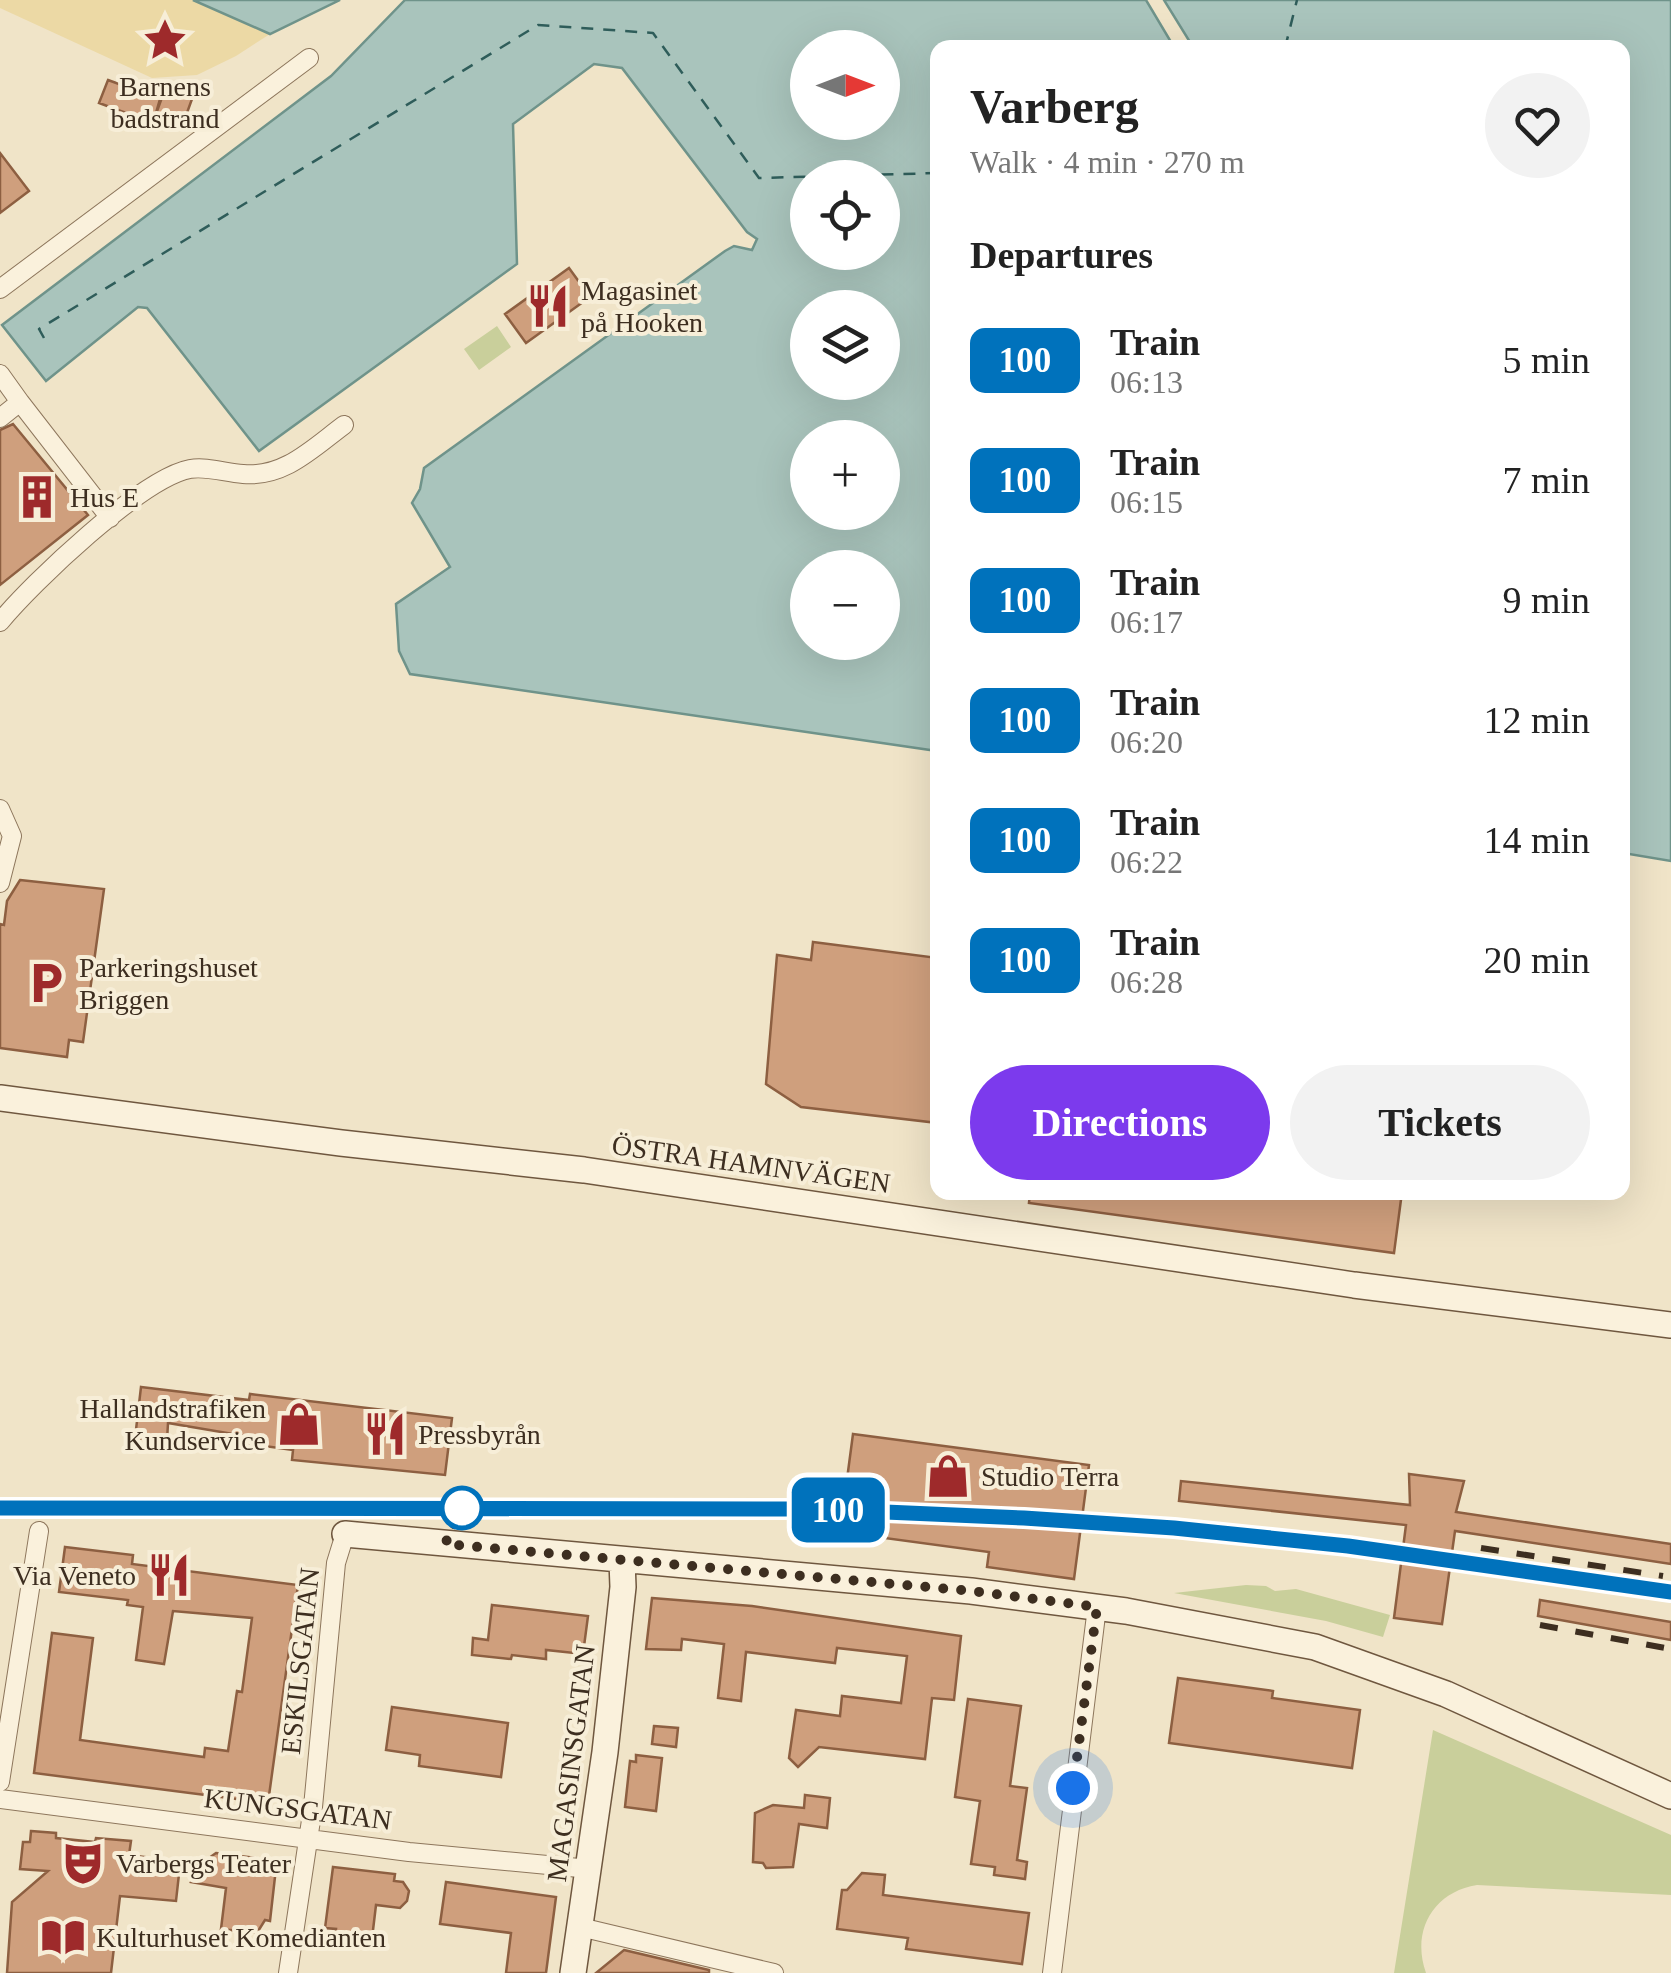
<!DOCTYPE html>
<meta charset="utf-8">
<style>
body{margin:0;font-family:"Times New Roman",serif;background:#f2f2f2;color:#222;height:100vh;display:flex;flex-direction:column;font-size:38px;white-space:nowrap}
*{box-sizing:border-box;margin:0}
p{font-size:32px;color:#767676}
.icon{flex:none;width:55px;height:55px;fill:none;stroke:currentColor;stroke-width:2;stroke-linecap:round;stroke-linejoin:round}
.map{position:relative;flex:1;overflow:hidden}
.drawer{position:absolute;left:930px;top:40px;width:700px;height:1160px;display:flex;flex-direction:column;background:#fff;border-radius:20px;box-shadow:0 10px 40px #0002}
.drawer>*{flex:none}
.badge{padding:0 20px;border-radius:15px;font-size:35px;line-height:65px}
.needle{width:65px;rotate:90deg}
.tools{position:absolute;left:790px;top:30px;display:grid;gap:20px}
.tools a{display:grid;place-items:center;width:110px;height:110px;border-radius:50%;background:#fff;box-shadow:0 10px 40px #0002;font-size:50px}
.you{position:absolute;width:50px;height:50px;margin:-25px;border:8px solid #fff;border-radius:50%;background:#1a73e8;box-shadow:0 0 0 15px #1a73e833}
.map>.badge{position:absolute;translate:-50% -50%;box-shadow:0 0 0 5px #fff}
h2{padding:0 40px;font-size:38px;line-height:90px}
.round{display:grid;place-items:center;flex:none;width:105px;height:105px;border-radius:52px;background:#f2f2f2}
.overview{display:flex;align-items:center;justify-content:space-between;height:170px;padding:0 40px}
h1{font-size:48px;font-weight:700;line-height:75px}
.cta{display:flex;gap:20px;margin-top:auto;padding:20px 40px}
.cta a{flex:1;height:115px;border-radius:60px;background:#7c3aed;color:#fff;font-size:40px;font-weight:700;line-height:115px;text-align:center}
.cta a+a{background:#f2f2f2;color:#222}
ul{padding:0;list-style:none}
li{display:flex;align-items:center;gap:30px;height:120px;padding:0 40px}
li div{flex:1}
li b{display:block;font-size:38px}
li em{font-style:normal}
li .badge{min-width:110px;font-weight:700;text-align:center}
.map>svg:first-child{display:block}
.green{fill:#c9cf9b}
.sand{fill:#ecd9a5}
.water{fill:#a9c4bc;stroke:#6f938a;stroke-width:2.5;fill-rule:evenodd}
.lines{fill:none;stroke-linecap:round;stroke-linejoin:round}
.ferry{stroke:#2f5d5a;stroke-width:2.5;stroke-dasharray:12 10;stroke-linecap:butt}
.building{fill:#cf9f7d;stroke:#8d5f41;stroke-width:2.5}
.street-casing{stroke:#8d765c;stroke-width:20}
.secondary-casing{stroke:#6f573f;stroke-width:28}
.street{stroke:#faf1dc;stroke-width:18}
.secondary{stroke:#faf1dc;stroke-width:25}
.rail{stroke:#3d2e20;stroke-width:6;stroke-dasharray:18 18;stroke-linecap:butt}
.line-casing{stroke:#fff;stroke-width:22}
.line{stroke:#0072bc;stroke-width:15}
.walk{stroke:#3d2e20;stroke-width:10;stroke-dasharray:0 18}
.stop-dot{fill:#fff;stroke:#0072bc;stroke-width:5}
.labels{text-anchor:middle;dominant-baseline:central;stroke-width:8;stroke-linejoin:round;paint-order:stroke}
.poi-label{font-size:28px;fill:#3d2e20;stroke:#f7eed8;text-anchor:start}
.street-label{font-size:28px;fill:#3d2e20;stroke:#f7eed8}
</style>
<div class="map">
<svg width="1671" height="1973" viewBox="0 0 1671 1973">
<rect width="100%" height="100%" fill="#f0e4c8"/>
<path class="green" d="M 497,326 L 511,347 L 479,370 L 464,349 Z
M 1246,1585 L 1266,1586 L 1275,1591 L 1296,1589 L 1390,1615 L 1383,1637 L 1326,1621 L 1174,1593 Z
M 1433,1730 L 1671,1835 L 1671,1895 L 1477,1885 C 1433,1892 1411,1931 1426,1973 L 1394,1973 Z"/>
<path class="sand" d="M 0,0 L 193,0 L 270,34 L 236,56 L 197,75 L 152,78 L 0,8 Z"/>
<path class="water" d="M 193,0 L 340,0 L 270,34 Z
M 405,0 L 1146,0 L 1174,47 L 938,48 L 937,751 L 410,674 L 399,651 L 396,604 L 450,567 L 412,503 L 420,489 L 424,468 L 725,251 L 734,246 L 752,250 L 757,239 L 747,232 L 622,68 L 594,64 L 513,124 L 517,264 L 259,451 L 147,308 L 138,307 L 46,381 L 2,325 L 331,76 ZM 808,48 L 882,48 L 882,122 L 808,122 ZM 808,178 L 882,178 L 882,252 L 808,252 ZM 808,308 L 882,308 L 882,382 L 808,382 ZM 808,438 L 882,438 L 882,512 L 808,512 ZM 808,568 L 882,568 L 882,642 L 808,642 Z
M 1164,0 L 1671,0 L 1671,861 L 1623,853 L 1622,48 L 1193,47 Z"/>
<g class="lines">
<path class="ferry" d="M 1285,48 L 1297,0
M 44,338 L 39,329 L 538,25 L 653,33 L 759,178 L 938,173"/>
</g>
<path class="building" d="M 108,80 L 160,99 L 153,123 L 99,103 Z
M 165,89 L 192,99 L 183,124 L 156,114 Z
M 0,153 L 29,191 L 0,213 Z
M 569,268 L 590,297 L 526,343 L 505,314 Z
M 13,424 L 88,515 L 0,585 L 0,430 Z
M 20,880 L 104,889 L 83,1042 L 69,1040 L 67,1057 L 0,1048 L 0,924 L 4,925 L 7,901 Z
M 813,942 L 938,958 L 938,1123 L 801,1107 L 766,1084 L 777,955 L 811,960 Z
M 1030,1192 L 1402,1192 L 1394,1253 L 1029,1203 Z
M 141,1387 L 249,1400 L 250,1394 L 452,1418 L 445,1475 L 292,1460 L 293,1450 L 244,1443 L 245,1436 L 168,1423 L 167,1441 L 135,1438 Z
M 853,1434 L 1089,1465 L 1074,1579 L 987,1567 L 989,1552 L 840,1532 Z
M 1409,1474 L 1464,1481 L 1456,1512 L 1671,1544 L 1671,1564 L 1455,1531 L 1442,1624 L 1394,1618 L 1406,1525 L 1179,1501 L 1181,1481 L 1410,1505 Z
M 65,1547 L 133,1555 L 132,1564 L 298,1585 L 268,1803 L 34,1773 L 52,1633 L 93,1638 L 80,1740 L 204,1757 L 205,1748 L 228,1751 L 237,1691 L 242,1692 L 252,1618 L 173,1611 L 164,1664 L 136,1660 L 143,1607 L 127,1605 L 128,1600 L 59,1592 Z
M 652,1598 L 752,1606 L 961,1636 L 954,1700 L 932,1698 L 925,1759 L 819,1747 L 798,1767 L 789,1758 L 796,1710 L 840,1716 L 842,1696 L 901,1703 L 907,1656 L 837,1648 L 835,1663 L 746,1652 L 741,1701 L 718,1698 L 724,1644 L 682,1639 L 681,1650 L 646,1649 Z
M 1540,1600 L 1671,1622 L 1671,1640 L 1538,1616 Z
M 492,1605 L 588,1616 L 583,1654 L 546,1650 L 546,1659 L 512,1655 L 511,1659 L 472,1655 L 473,1638 L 488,1640 Z
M 1178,1678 L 1273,1691 L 1272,1698 L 1360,1710 L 1352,1768 L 1169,1743 Z
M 968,1699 L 1021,1706 L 1010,1786 L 1027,1788 L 1017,1860 L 1027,1862 L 1025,1879 L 994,1875 L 995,1867 L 971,1864 L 980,1801 L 955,1797 Z
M 392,1707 L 508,1723 L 501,1777 L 419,1766 L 420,1755 L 386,1750 Z
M 654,1726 L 678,1728 L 676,1747 L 652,1744 Z
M 636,1755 L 662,1758 L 656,1811 L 625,1807 L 630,1761 L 636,1762 Z
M 805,1795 L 830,1798 L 827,1828 L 799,1824 L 793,1867 L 766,1868 L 763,1863 L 753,1862 L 755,1813 L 773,1805 L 804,1808 Z
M 31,1831 L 56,1833 L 56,1838 L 95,1842 L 96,1838 L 131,1841 L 129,1855 L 145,1857 L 144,1870 L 179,1874 L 176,1901 L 120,1896 L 111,1973 L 7,1973 L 12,1902 L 48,1871 L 20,1869 L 23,1842 L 30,1842 Z
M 216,1853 L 271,1860 L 276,1868 L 270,1921 L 265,1920 L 257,1933 L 221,1929 L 226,1888 L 191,1882 L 199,1865 Z
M 333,1867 L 395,1874 L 394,1881 L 403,1882 L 409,1891 L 407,1901 L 400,1908 L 376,1905 L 371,1947 L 334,1943 L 336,1929 L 325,1928 Z
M 862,1873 L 885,1875 L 883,1895 L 1029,1913 L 1022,1964 L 906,1949 L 908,1938 L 837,1929 L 842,1890 L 847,1890 Z
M 446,1882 L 556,1897 L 546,1973 L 506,1973 L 511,1933 L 440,1924 Z
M 624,1950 L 709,1970 L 709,1973 L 596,1973 Z"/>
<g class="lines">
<g class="street-casing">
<path id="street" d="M 0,289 L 309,58
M 0,374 L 20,402 L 0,418
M 20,402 L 110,518
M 0,622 C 32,583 142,478 190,469 C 207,466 226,473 243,474 C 284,478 313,448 344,425
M 0,809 L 12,836 L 0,883
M 0,1782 L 39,1531
M 0,1799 L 409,1852 L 590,1869
M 580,1927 L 774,1973
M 288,1973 L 313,1807 L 336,1563 L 345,1534
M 1052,1973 L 1097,1607"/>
</g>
<g class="secondary-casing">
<path id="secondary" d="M 0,1098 L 341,1143 L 584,1170 L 1354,1285 L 1671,1325
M 345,1534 L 971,1591 L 1126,1611 L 1315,1647 L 1446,1694 L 1671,1796
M 573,1973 L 605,1752 L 623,1587 L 622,1561"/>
</g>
<use href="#street" class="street"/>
<use href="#secondary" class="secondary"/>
<path class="rail" d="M 1174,1528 L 1400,1552
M 1481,1548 L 1663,1576
M 1454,1559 L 1671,1592
M 1540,1625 L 1671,1649"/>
</g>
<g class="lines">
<g class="line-casing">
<path id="line" d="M 0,1508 L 816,1509 L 1024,1518 L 1174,1528 L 1348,1546 L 1671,1592"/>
</g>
<use href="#line" class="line"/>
<path class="walk" d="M 462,1508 L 445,1544 L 972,1591 L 1097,1607 L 1073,1788"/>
</g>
<defs>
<g id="sight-bare" transform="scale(3.45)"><path d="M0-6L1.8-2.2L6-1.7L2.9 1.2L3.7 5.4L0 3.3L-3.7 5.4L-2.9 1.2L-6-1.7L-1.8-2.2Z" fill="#9e2a2b" stroke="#f7eed8" stroke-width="2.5" paint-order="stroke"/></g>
<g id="restaurant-bare" transform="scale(3.45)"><path d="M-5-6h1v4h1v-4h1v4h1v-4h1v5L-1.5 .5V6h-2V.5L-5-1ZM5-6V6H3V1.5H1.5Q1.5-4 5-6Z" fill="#9e2a2b" stroke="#f7eed8" stroke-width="2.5" paint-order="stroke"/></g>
<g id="building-bare" transform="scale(3.45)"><path d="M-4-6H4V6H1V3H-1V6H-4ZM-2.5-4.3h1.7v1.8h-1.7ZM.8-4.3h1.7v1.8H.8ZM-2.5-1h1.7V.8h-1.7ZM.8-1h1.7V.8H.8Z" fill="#9e2a2b" stroke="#f7eed8" stroke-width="2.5" paint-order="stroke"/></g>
<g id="parking-bare" transform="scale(3.45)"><path d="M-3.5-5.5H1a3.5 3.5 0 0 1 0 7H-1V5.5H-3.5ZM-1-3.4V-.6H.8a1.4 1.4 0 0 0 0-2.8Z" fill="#9e2a2b" stroke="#f7eed8" stroke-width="2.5" paint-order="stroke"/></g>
<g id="shop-bare" transform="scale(3.45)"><path d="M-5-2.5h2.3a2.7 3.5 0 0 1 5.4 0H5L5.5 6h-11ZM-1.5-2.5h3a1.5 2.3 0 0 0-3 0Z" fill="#9e2a2b" stroke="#f7eed8" stroke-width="2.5" paint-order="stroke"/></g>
<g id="theatre-bare" transform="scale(3.45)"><path d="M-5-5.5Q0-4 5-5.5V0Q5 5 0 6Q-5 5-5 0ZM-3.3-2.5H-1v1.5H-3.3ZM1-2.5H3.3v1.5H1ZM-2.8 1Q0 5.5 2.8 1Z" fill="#9e2a2b" stroke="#f7eed8" stroke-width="2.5" paint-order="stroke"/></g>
<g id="library-bare" transform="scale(3.45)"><path d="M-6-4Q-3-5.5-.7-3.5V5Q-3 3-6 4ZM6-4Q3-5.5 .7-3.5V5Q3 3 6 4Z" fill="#9e2a2b" stroke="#f7eed8" stroke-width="2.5" paint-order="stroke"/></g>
</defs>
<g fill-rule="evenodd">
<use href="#sight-bare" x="165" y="40"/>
<use href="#restaurant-bare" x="548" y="306"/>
<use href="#building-bare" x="37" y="497"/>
<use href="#parking-bare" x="46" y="983"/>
<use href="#shop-bare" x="299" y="1424"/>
<use href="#restaurant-bare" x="385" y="1434"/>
<use href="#shop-bare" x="948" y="1476"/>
<use href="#restaurant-bare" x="169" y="1575"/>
<use href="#theatre-bare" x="83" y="1863"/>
<use href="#library-bare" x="63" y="1937"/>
</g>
<circle class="stop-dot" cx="462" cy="1508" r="20"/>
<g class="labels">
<g class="poi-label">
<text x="165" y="86" text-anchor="middle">Barnens<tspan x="165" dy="32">badstrand</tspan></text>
<text x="581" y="290">Magasinet<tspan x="581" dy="32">på Hooken</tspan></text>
<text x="70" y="497">Hus E</text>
<text x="79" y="967">Parkeringshuset<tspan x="79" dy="32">Briggen</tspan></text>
<text x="266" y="1408" text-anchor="end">Hallandstrafiken<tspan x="266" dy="32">Kundservice</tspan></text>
<text x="418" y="1434">Pressbyrån</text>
<text x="981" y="1476">Studio Terra</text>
<text x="136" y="1575" text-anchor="end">Via Veneto</text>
<text x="116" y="1863">Varbergs Teater</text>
<text x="96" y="1937">Kulturhuset Komedianten</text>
</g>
<g class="street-label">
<text transform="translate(751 1164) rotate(8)">ÖSTRA HAMNVÄGEN</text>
<text transform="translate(300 1661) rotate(-84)">ESKILSGATAN</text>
<text transform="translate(571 1763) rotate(-83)">MAGASINSGATAN</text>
<text transform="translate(298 1809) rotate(7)">KUNGSGATAN</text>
</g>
</g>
</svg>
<div class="tools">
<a><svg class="needle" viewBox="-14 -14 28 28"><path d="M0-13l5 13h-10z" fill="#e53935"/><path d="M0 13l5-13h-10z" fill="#767676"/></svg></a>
<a><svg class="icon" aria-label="locate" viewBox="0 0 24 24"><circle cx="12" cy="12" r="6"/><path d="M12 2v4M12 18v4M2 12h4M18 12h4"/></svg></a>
<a><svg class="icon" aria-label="layers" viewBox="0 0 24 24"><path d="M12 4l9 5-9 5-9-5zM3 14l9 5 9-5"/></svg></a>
<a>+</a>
<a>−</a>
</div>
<div class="you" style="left:1073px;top:1788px"></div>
<b class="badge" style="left:838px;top:1510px;background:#0072bc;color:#fff">100</b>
<section class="drawer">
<div class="overview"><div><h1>Varberg</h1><p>Walk · 4 min · 270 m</p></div><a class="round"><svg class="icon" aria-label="heart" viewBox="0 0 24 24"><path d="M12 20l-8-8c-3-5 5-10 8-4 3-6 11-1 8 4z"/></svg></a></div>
<h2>Departures</h2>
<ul>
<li><span class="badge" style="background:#0072bc;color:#fff">100</span><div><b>Train</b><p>06:13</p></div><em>5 min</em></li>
<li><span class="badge" style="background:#0072bc;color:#fff">100</span><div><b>Train</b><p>06:15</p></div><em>7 min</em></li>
<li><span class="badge" style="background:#0072bc;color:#fff">100</span><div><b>Train</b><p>06:17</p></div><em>9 min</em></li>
<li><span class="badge" style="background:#0072bc;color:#fff">100</span><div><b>Train</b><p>06:20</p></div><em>12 min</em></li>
<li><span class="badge" style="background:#0072bc;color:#fff">100</span><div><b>Train</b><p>06:22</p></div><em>14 min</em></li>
<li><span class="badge" style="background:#0072bc;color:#fff">100</span><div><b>Train</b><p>06:28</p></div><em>20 min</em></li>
</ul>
<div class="cta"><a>Directions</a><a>Tickets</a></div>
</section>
</div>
